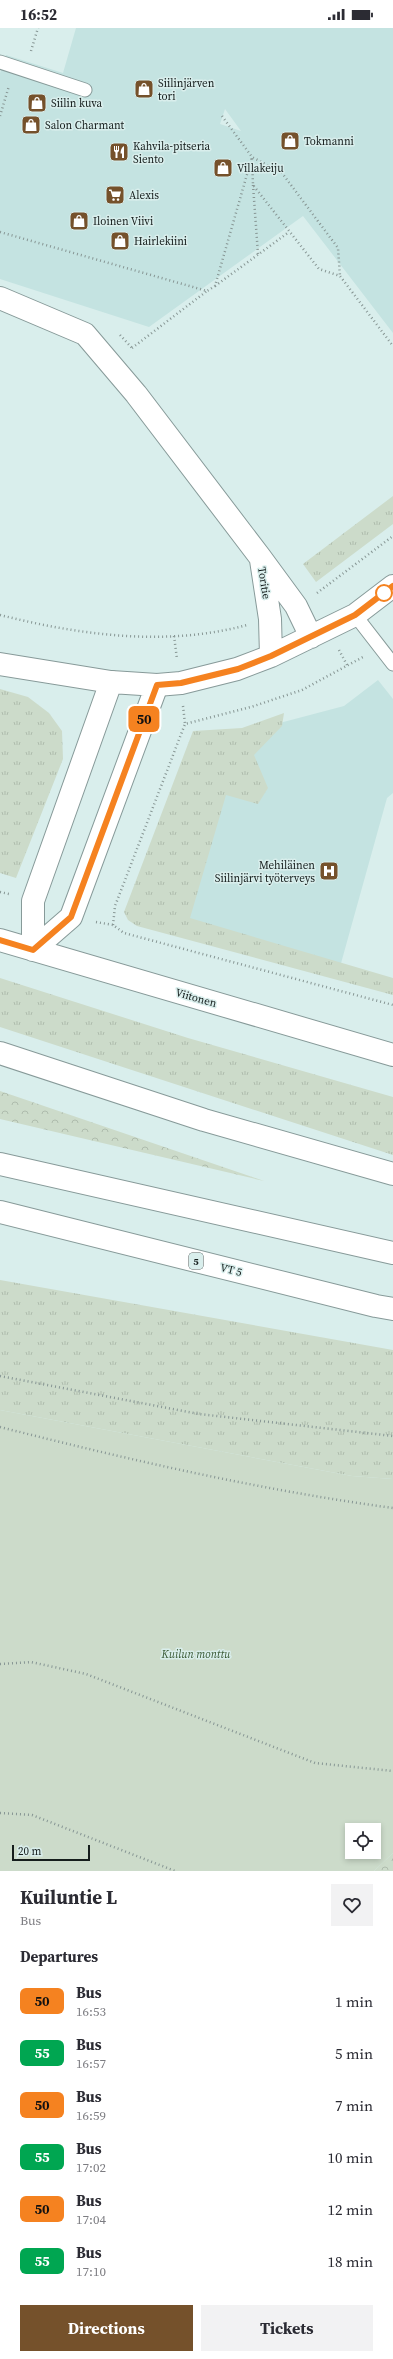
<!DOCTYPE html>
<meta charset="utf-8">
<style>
body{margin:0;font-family:"Source Serif 4",serif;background:#f2f2f3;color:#2b2b33;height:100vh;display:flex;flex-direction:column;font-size:15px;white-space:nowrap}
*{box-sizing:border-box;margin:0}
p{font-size:13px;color:#7c7c81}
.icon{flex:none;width:22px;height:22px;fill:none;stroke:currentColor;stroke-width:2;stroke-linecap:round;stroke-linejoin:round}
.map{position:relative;height:1843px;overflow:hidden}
.drawer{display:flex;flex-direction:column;background:#fff;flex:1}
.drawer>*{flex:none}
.badge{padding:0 8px;border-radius:6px;font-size:14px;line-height:26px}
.tools{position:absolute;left:345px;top:1795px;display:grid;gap:8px}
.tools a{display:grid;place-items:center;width:36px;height:36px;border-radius:0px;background:#fff;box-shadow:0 2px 6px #0003;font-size:20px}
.scale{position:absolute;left:12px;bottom:10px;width:78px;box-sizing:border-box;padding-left:4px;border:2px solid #151d1c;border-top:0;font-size:11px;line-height:14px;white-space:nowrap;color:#151d1c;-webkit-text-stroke:3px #d9eeec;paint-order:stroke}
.map>.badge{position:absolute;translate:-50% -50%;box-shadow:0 0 0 2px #fff}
h2{padding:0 20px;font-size:15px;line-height:36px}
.round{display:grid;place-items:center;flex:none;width:42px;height:42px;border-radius:0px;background:#f2f2f3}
.summary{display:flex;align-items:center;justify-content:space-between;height:68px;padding:0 20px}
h1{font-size:19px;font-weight:700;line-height:30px}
.button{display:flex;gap:8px;margin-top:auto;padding:8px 20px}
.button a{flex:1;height:46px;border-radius:0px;background:#75512b;color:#fff;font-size:16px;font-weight:700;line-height:46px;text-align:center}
.button a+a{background:#f2f2f3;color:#2b2b33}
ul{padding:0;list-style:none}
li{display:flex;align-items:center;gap:12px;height:52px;padding:0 20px}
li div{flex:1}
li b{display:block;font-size:15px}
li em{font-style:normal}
li .badge{min-width:44px;font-weight:700;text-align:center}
.status{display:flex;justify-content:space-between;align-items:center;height:28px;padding:0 20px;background:#fff;direction:ltr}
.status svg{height:11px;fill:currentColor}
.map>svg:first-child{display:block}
.built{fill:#c4e3e1;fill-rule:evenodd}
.grass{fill:url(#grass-tufts)}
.forest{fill:url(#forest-crowns)}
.park{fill:#ccdbca;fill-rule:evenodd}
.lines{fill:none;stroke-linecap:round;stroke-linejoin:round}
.service-casing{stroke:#879a99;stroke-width:15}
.minor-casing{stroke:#879a99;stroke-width:24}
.secondary-casing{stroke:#879a99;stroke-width:24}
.primary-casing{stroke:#879a99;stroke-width:24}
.motorway-casing{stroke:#879a99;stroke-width:24}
.path{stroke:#879694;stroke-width:2.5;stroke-dasharray:1 3;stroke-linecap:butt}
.service{stroke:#fff;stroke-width:13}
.minor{stroke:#fff;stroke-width:22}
.secondary{stroke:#fff;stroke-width:22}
.primary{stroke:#fff;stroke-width:22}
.motorway{stroke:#fff;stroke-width:22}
.line-casing{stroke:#fff;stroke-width:9}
.line{stroke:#f58220;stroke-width:6}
.stop-dot{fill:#fff;stroke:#f58220;stroke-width:2}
.labels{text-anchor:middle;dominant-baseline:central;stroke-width:3;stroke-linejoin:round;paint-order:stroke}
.shield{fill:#d9eeec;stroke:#505c5a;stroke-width:1}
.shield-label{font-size:10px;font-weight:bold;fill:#151d1c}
.poi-label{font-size:11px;fill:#151d1c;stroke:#d9eeec;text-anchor:start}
.street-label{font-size:11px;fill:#151d1c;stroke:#d9eeec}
.park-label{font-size:11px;font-style:italic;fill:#35552f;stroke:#d9eeec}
</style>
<div class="status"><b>16:52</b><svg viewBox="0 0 49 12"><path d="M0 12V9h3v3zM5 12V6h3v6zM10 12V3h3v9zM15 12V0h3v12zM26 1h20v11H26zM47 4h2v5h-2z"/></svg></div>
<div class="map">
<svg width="393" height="1843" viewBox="0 0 393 1843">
<defs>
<pattern id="grass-tufts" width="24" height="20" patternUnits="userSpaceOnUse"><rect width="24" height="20" fill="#ccdbca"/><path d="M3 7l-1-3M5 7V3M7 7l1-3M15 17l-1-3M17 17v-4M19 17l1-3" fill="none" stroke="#aebcad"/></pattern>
<pattern id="forest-crowns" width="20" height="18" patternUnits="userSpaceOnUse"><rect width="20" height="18" fill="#ccdbca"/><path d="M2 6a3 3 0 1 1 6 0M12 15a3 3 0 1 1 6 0" fill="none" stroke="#aebcad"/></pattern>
</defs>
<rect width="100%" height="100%" fill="#d9eeec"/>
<path class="built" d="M 76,0 L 393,0 L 393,305 L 303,188 L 149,299 L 0,251 L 0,45 L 6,27 L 63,45 ZM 225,81 L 241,103 L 220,96 Z
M 378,652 L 393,671 L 393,765 L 387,770 L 338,946 L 163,889 L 212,713 L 344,678 Z"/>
<path class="grass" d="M 393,468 L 393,496 L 316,554 L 303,536 Z
M 0,661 L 28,669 L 49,685 L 62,703 L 63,731 L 16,850 L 0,845 Z
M 284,685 L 282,698 L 254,727 L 268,760 L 258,776 L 226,767 L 190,890 L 393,950 L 393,967 L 137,898 L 128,892 L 124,884 L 193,703 L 242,700 Z
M 0,950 L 188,1010 L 393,1069 L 393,1127 L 0,999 Z
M 0,1252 L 393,1322 L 393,1451 L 352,1448 L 0,1382 Z"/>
<path class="forest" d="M 0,1063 L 264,1153 L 0,1091 Z
M 393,1825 L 393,1843 L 374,1843 Z"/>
<path class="park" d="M 0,1382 L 352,1448 L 393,1451 L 393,1825 L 374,1843 L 0,1843 ZM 352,1802 L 374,1802 L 374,1824 L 352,1824 Z"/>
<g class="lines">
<g class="service-casing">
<path id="service" d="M 0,34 L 85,62
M 355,587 L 393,636"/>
</g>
<g class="minor-casing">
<path id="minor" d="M 0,270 L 85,306 L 136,366 L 260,529 L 296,578 L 311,609
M 261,532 L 270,591 L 271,628
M 157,657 L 181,655 L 237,641 L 271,628 L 355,587 L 393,558"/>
</g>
<g class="secondary-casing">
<path id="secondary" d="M 111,654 L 157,657 L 71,889 L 33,922 L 33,873 Z
M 0,912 L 393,1027"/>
</g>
<g class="primary-casing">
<path id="primary" d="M 0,636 L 111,654"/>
</g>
<g class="motorway-casing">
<path id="motorway" d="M 0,1025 L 204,1092 L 393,1146
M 0,1136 L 393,1225
M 0,1184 L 376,1278 L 393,1281"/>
</g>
<path class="path" d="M 31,23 L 38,0
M 0,88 L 9,58
M 222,88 L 252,129 L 253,157 L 319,241 L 340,248 L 393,318
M 253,157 L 258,226
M 0,204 L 207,263 L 215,258 L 252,129 L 282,145 L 338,220 L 340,248
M 215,258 L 289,204
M 120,307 L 133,321
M 132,320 L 207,263
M 317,565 L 393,508
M 0,587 C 80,607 166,619 247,597
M 174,608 L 177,631
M 339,622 L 347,637
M 183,678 L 185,696
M 0,864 L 9,866
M 96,894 L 113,897 L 124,905 L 393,977
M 113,897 L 115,878 L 185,696 L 251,679 L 302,662 L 363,629
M 0,1348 L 199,1386 L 393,1408
M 0,1399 C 130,1432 260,1462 393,1480
M 0,1636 L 31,1634 L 86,1646 L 315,1735 L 393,1743
M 0,1785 L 32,1787 L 175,1843"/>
<use href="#service" class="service"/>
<use href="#minor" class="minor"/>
<use href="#secondary" class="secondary"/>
<use href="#primary" class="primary"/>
<use href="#motorway" class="motorway"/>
</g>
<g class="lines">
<g class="line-casing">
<path id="line" d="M 0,912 L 33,922 L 71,889 L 157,657 L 181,655 L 238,641 L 271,628 L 355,587 L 393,558"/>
</g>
<use href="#line" class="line"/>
</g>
<defs>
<g id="shop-square" transform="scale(1)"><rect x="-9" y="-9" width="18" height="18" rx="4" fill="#75512b" stroke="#d9eeec"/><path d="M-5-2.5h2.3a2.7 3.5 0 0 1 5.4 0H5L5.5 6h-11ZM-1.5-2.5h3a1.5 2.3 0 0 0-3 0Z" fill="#fff"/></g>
<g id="restaurant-square" transform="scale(1)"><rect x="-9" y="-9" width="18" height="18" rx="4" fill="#75512b" stroke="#d9eeec"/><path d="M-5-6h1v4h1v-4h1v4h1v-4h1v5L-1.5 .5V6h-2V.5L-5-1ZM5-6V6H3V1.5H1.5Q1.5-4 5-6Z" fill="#fff"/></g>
<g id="supermarket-square" transform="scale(1)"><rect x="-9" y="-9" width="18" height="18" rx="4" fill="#75512b" stroke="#d9eeec"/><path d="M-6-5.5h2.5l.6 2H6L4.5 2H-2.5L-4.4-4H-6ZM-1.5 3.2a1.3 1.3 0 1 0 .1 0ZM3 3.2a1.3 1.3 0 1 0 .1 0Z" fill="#fff"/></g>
<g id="hospital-square" transform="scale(1)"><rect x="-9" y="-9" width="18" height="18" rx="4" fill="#75512b" stroke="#d9eeec"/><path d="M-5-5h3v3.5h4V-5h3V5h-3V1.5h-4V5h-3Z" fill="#fff"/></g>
</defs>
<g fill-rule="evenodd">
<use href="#shop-square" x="144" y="61"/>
<use href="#shop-square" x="37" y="75"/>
<use href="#shop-square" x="31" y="97"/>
<use href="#shop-square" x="290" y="113"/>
<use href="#restaurant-square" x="119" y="124"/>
<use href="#shop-square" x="223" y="140"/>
<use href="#supermarket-square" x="115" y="167"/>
<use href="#shop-square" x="79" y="193"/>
<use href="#shop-square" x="120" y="213"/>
<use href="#hospital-square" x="329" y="843"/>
</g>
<circle class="stop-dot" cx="384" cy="565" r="8"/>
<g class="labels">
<rect class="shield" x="189" y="1225" width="14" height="16" rx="3"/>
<g class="shield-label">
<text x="196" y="1233">5</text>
</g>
<g class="poi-label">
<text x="158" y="55">Siilinjärven<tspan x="158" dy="13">tori</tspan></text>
<text x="51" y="75">Siilin kuva</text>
<text x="45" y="97">Salon Charmant</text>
<text x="304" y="113">Tokmanni</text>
<text x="133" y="118">Kahvila-pitseria<tspan x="133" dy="13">Siento</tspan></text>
<text x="237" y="140">Villakeiju</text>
<text x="129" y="167">Alexis</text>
<text x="93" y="193">Iloinen Viivi</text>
<text x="134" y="213">Hairlekiini</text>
<text x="315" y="837" text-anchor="end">Mehiläinen<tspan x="315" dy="13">Siilinjärvi työterveys</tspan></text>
</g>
<g class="street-label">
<text transform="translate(264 555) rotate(81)">Toritie</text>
<text transform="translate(196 970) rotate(16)">Viitonen</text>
<text transform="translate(231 1242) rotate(14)">VT 5</text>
</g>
<g class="park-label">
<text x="196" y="1626">Kuilun monttu</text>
</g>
</g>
</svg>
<div class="tools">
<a><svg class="icon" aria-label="locate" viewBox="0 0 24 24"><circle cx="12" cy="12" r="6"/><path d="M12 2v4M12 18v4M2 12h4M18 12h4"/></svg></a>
</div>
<div class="scale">20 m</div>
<b class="badge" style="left:144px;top:691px;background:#f58220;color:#111">50</b>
</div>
<section class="drawer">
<div class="summary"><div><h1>Kuiluntie L</h1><p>Bus</p></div><a class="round"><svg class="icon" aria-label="heart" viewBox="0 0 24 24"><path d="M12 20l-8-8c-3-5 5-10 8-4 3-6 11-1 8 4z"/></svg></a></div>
<h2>Departures</h2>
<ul>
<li><span class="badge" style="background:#f58220;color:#111">50</span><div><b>Bus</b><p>16:53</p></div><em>1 min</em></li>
<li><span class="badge" style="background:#00a651;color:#fff">55</span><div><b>Bus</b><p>16:57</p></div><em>5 min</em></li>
<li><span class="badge" style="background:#f58220;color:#111">50</span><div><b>Bus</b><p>16:59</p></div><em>7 min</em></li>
<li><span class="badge" style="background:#00a651;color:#fff">55</span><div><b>Bus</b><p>17:02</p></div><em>10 min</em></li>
<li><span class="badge" style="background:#f58220;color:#111">50</span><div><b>Bus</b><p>17:04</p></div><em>12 min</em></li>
<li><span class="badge" style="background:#00a651;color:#fff">55</span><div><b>Bus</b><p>17:10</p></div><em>18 min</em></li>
</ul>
<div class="button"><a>Directions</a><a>Tickets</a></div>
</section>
